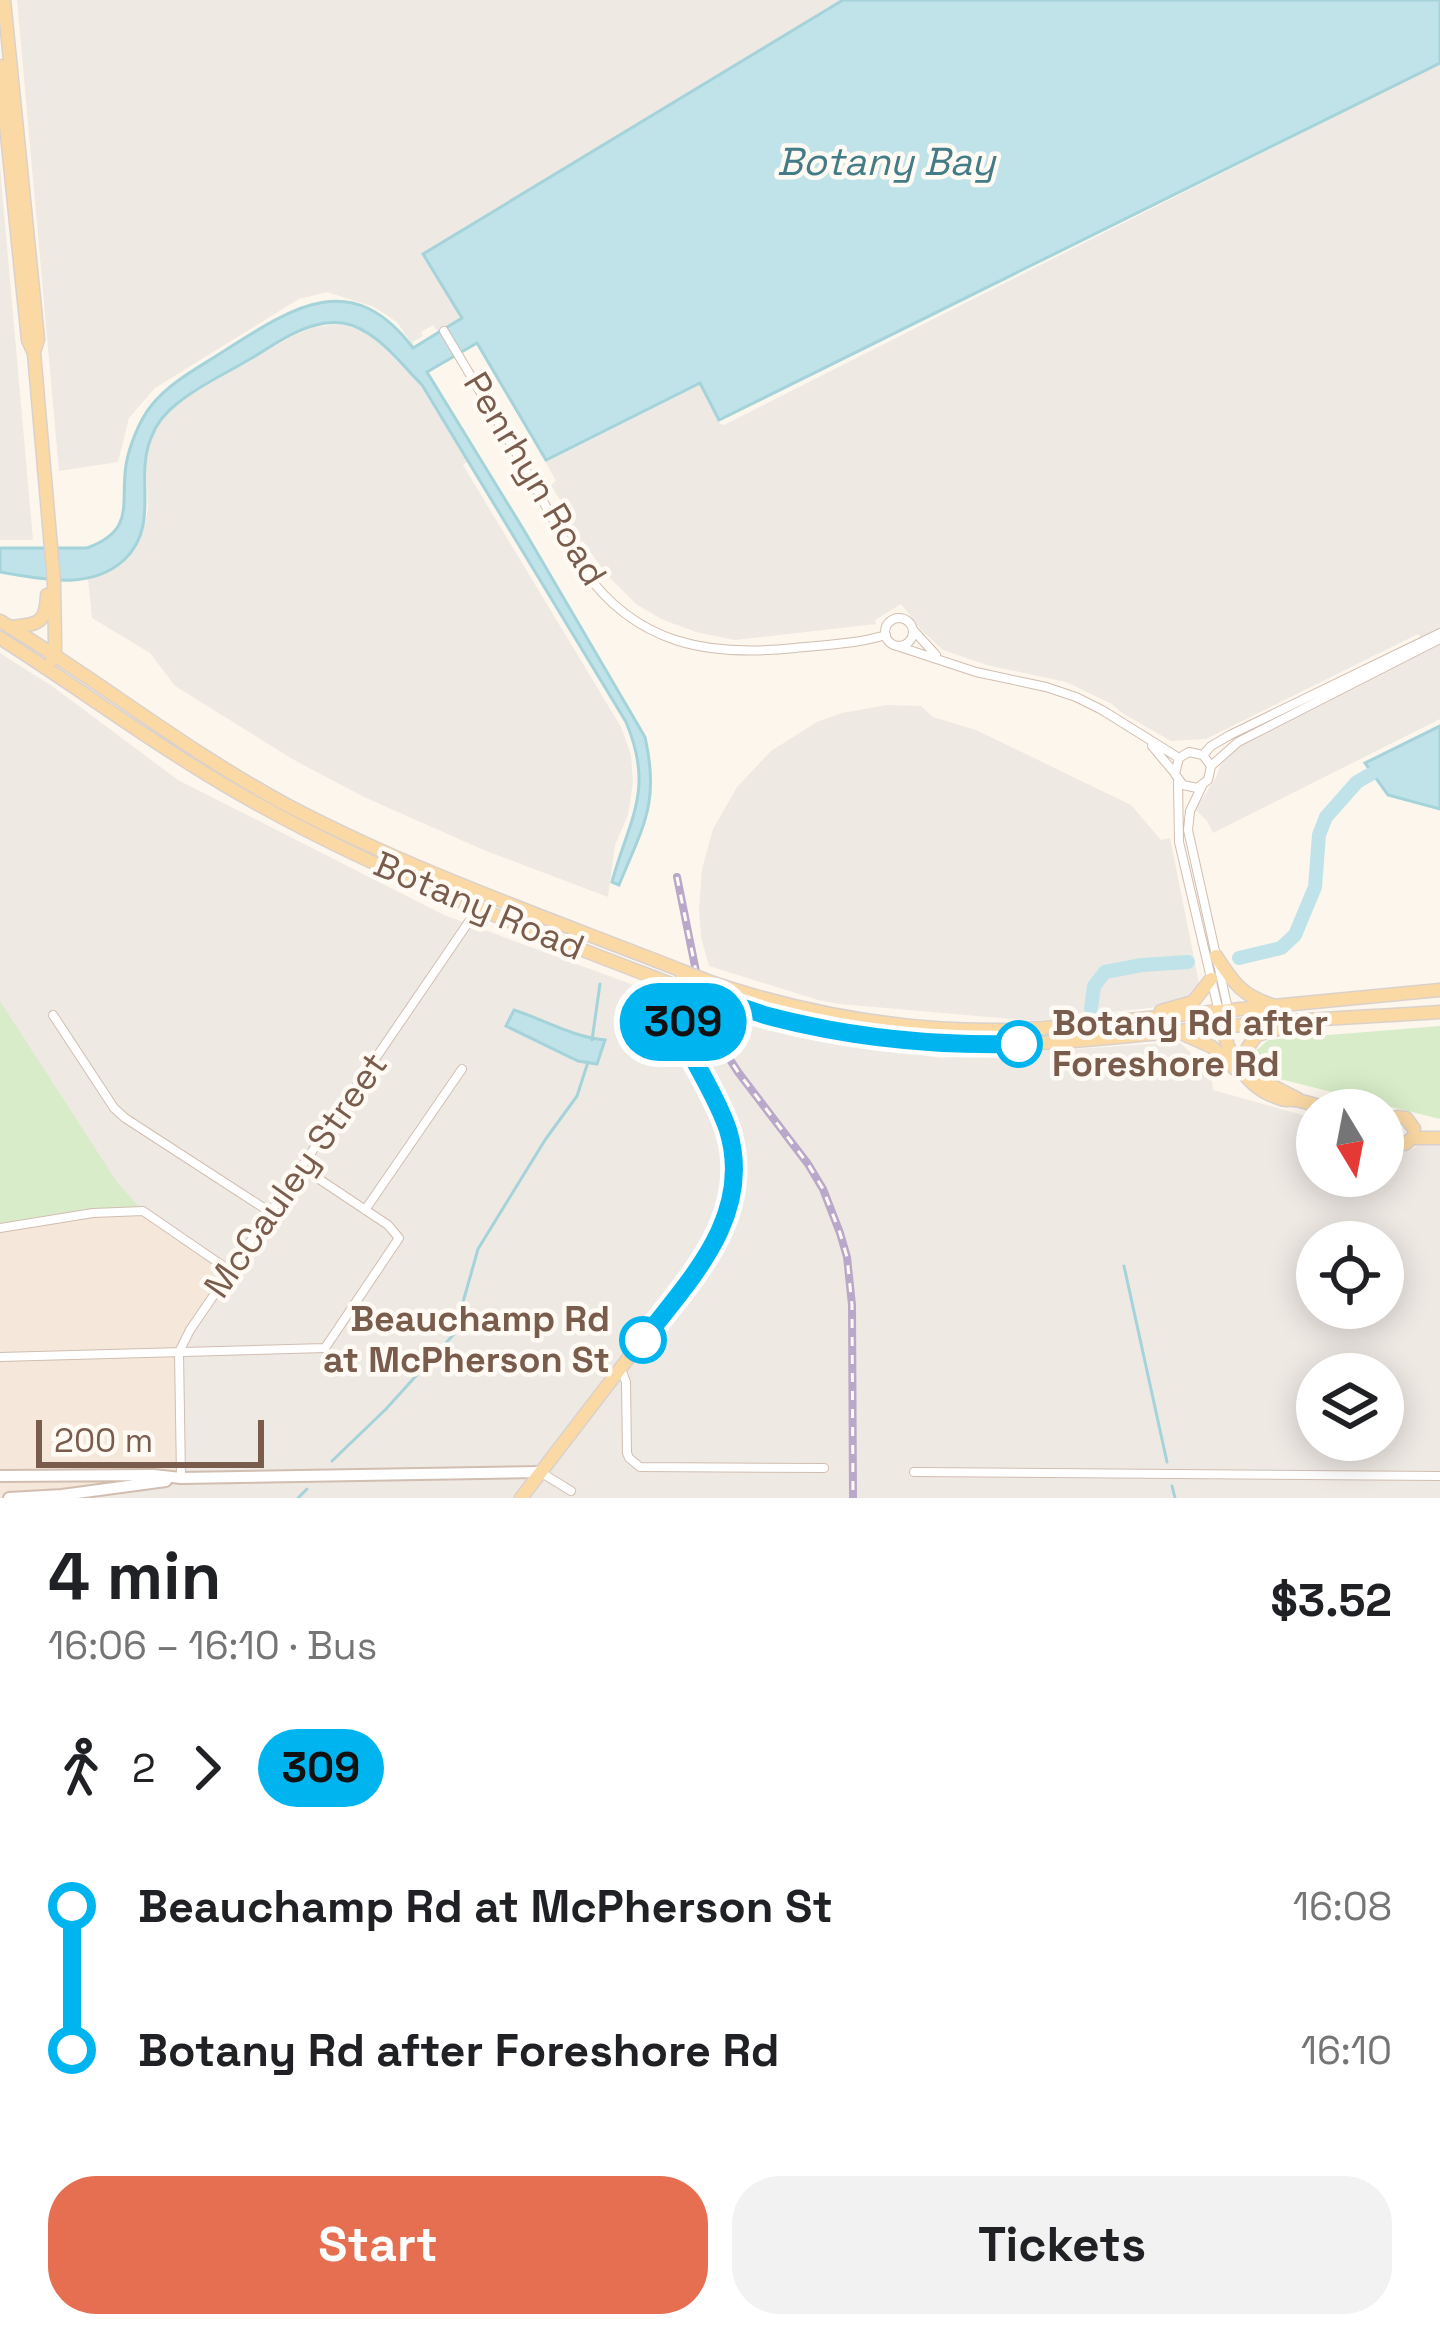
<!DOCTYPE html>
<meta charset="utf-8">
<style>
body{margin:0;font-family:"Space Grotesk",sans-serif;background:#f2f2f2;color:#202124;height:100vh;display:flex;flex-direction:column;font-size:45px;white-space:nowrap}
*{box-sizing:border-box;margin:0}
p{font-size:39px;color:#757577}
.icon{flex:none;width:66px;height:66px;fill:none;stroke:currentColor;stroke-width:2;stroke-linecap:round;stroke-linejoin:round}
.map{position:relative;height:1498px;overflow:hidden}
.details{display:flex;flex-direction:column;background:#fff;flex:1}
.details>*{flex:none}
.badge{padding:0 24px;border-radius:39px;font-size:42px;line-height:78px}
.needle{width:78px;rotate:170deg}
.fabs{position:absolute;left:1296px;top:1089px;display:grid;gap:24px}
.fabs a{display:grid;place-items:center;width:108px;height:108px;border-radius:50%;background:#fff;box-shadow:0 6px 30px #0003;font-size:60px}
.scale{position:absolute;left:36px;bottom:30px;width:228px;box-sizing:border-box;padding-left:12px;border:6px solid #7a5c4d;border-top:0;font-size:33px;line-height:42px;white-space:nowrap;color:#7a5c4d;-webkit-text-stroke:9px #fffaf3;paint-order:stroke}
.map>.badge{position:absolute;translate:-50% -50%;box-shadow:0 0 0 6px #fff}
.legs{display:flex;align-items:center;gap:18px;height:132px;padding:0 48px;font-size:39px}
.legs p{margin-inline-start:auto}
.headline{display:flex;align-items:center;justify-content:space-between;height:204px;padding:0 48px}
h1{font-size:66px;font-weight:600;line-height:90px}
.cta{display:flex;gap:24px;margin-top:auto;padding:24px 48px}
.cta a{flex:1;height:138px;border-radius:48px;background:#e76f51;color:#fff;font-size:48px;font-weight:600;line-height:138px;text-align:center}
.cta a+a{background:#f2f2f2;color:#202124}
ul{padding:0 48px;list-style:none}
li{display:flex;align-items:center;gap:42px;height:144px;font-size:45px}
li i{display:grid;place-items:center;width:18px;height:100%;margin:0 15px;background:currentColor}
li i::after{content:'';width:30px;height:30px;margin:-15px;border:9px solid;border-radius:50%;background:#fff}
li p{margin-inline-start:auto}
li:first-child i{background:linear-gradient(#0000 50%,currentColor 0)}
li:last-child i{background:linear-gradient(currentColor 50%,#0000 0)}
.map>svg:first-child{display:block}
.residential{fill:#f5e8da}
.industrial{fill:#efe9e4;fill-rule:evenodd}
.green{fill:#d8ecc9}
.water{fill:#bfe3e8;stroke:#a5d3da;stroke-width:3}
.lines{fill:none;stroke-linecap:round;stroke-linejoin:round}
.stream{stroke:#a5d3da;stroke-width:3}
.river{stroke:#bfe3e8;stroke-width:14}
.minor-casing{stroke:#d1beb0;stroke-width:10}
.tertiary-casing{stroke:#d1beb0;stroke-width:14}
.primary-casing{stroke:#dad1cd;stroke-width:15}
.minor{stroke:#fff;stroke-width:8}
.tertiary{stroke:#fff;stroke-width:10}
.primary{stroke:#fbd9a5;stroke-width:12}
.rail-casing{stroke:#b9a8c9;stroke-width:8}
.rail{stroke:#fffaf3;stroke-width:3;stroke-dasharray:9;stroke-linecap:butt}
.primary-bridge-casing{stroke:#dad1cd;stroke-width:15;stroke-linecap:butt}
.primary-bridge{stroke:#fbd9a5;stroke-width:12}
.line-1-casing{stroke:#fff;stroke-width:27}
.line-1{stroke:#00b5ef;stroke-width:18}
.stop-1-dot{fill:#fff;stroke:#00b5ef;stroke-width:6}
.labels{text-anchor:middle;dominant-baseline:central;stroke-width:9;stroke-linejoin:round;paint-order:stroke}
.street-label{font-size:36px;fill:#7a5c4d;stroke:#fffaf3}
.stop-label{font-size:36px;font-weight:bold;fill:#7a5c4d;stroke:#fffaf3;text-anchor:start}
.water-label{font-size:39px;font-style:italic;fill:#437c86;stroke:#fffaf3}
</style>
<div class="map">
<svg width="1440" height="1498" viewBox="0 0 1440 1498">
<rect width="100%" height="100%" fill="#fdf6ec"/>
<path class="residential" d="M 143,1211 L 229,1270 L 181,1478 L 62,1495 L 0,1498 L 0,1228 Z"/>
<path class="industrial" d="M 17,0 L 843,0 L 424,253 L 463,319 L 439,333 L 433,325 L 421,332 L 423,336 L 413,342 L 414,348 L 397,322 L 374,307 L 327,292 L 299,299 L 155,388 L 129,418 L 118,462 L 59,471 Z
M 1440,63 L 1440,629 L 1422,639 L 1418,634 L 1206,739 L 1171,741 L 1122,713 L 1112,704 L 1066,682 L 987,665 L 943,650 L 921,630 L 901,604 L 875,620 L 876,624 L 735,640 L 696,632 L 661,619 L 636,604 L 605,573 L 583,541 L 578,544 L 559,510 L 564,507 L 551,485 L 556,481 L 544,459 L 547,458 L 700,382 L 720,424 L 724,425 Z
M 0,165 L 2,190 L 33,540 L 0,540 Z
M 341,324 L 363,331 L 380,344 L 420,385 L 467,462 L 463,465 L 621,727 L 631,755 L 633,782 L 628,815 L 615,845 L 608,897 L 486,851 L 364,797 L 294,760 L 175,686 L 150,653 L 92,618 L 88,579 L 118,566 L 134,548 L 145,525 L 148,508 L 146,456 L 153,434 L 165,416 L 182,400 L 291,337 L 314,327 Z
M 1440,644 L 1440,719 L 1213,833 L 1207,821 L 1195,809 L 1216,778 L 1220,766 L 1237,746 Z
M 0,653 L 52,686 L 178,780 L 312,848 L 444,915 L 704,1011 L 766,1030 L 940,1058 L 1179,1042 L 1211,1071 L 1213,1090 L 1317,1119 L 1317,1176 L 1383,1176 L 1383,1137 L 1387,1148 L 1408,1151 L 1425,1142 L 1440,1140 L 1440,1498 L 9,1498 L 181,1478 L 179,1352 L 228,1271 L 142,1211 L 118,1183 L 51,1080 L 39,1069 L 0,1010 ZM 1317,1242 L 1383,1242 L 1383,1308 L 1317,1308 ZM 1317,1374 L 1383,1374 L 1383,1440 L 1317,1440 Z
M 887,705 L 921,706 L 933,717 L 976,730 L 1131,805 L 1161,840 L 1170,838 L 1199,983 L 1191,998 L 1175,1005 L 1034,1021 L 840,1004 L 818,1000 L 709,966 L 701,937 L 699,909 L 702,869 L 713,829 L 737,787 L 771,751 L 817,722 L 842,713 Z"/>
<path class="green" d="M 0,1001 L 118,1183 L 143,1211 L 0,1228 Z
M 1440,1026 L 1440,1119 L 1276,1078 L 1272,1082 L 1263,1076 L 1251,1050 L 1258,1049 L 1268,1040 Z"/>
<path class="water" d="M 843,0 L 1440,0 L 1440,63 L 719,420 L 700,383 L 546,460 L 477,343 L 427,372 L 525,532 L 645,737 C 660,803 643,826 619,885 L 612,882 L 613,878 C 631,816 654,788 626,722 L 422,385 C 399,362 376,329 343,323 C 334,322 324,323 316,325 C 292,331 271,347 250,359 C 227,373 200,385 179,402 C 167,411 156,424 151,438 C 134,479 161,525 124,560 C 90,591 41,579 0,572 L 0,548 L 87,548 C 136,530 120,504 126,465 C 129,447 139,421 151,406 C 170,382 198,368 224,351 C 293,307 352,267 413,348 L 462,318 L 423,254 Z
M 1440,726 L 1440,809 L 1388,795 L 1365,763 Z
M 514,1010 C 545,1020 572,1037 605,1040 L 597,1064 L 578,1061 L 506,1026 Z"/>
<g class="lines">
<path class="stream" d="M 592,1040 L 600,984
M 1124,1266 L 1167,1462
M 332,1461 L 386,1409 L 454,1334 L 478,1249 L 545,1140 L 577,1096 L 588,1062
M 1172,1486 L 1175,1498
M 298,1498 L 307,1489"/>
<path class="river" d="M 1239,958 L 1281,948 L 1295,935 L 1315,887 L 1319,835 L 1326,817 L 1357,782 L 1371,774
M 1091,1008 L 1094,986 L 1105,972 L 1142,965 L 1188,962"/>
<g class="minor-casing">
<path id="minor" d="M 444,331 C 472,378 501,426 528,474 C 546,505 562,539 583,569 C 636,645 709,657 795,648 C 825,645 856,644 886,635
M885 632a14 14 0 1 1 28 0a14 14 0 1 1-28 0Z
M 914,631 L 936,655
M 897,646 L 976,672 L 1046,687 L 1076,697 L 1102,710 L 1179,758 L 1189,752 L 1203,755 L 1211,766 L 1208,780 L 1197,788 L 1183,785 L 1175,774 L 1179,758
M 1152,746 L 1173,771
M 1203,755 L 1211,746 L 1230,735 L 1440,633
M 1211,766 L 1238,742 L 1440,639
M 1178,782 L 1179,842 L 1219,1012
M 1202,786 L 1190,811 L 1188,830 L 1228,1009
M 53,1015 L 114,1108 L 125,1118 L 270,1212
M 365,1210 L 462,1069
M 0,1228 L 93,1213 L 143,1211 L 229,1270
M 0,1357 L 325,1348 L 399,1238 L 388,1225 L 301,1167
M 621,1369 L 626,1382 L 627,1453 L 629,1458 L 640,1467 L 824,1468
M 914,1472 L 1440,1476
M 542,1473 L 571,1491
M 181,1478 L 179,1352 L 190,1330 L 470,920 L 477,904"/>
</g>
<g class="tertiary-casing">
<path id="tertiary" d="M 0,1476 L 153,1475 L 181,1478 L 541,1472
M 9,1498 L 62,1495 L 166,1481"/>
</g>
<g class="primary-casing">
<path id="primary" d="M 4,0 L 38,339 L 34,352
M 0,66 L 28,340 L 34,353 L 54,582 L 55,642 L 55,656 L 52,660
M 0,621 C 97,679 186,751 287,805 C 414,872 551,919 685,972 C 658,1025 699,1062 720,1109 C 745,1165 733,1218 699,1266 L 521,1498
M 11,627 C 37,624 46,625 47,595
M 0,638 C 88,694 171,757 263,807 C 397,881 541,934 684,989
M 1216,956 C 1234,983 1241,995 1272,1005
M 716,984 C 823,1019 932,1036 1044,1028 L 1440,990
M 721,1002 C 794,1025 869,1040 946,1044 C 1041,1048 1135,1035 1230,1026 C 1299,1019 1370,1017 1440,1012
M 1161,1011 L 1193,1002 L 1211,979
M 1220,1019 C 1227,1051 1243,1086 1276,1097 C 1288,1102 1282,1099 1295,1100 C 1308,1102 1322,1107 1334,1110
M 1183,1034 L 1212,1047 L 1235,1069
M 1250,1069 L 1259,1079 L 1298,1099
M 1258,1072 L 1250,1062 L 1248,1047 L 1257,1035 L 1281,1028
M 1389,1122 L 1387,1134 L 1395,1144 L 1405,1144 L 1412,1138 L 1440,1138
M 1389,1122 L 1397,1117 L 1406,1118 L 1414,1129"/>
</g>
<use href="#minor" class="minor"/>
<use href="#tertiary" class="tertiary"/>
<use href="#primary" class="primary"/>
<g class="rail-casing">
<path id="rail" d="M 677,877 L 704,1011 L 713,1033 L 738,1072 L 808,1164 L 823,1189 L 840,1233 L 847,1257 L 852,1305 L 853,1498"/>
</g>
<use href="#rail" class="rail"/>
<g class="primary-bridge-casing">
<path id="primary-bridge" d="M 685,972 L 716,984
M 685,990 L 721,1002"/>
</g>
<use href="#primary-bridge" class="primary-bridge"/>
</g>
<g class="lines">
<g class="line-1-casing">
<path id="line-1" d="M 643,1340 C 691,1278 754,1215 728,1130 C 719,1103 704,1079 691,1054 C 690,1039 673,1012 691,1003 C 712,993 751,1012 772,1017 C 853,1038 935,1046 1019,1044"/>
</g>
<use href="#line-1" class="line-1"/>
</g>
<g class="stop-1-dot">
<circle cx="1019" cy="1044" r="21"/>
<circle cx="643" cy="1340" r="21"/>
</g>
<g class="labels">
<g class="street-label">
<text transform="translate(535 479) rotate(59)">Penrhyn Road</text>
<text transform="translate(479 906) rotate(23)">Botany Road</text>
<text transform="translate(296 1175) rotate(-55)">McCauley Street</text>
</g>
<g class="stop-label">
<text x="1052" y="1023">Botany Rd after<tspan x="1052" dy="41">Foreshore Rd</tspan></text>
<text x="610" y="1319" text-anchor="end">Beauchamp Rd<tspan x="610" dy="41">at McPherson St</tspan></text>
</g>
<g class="water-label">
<text x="886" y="161">Botany Bay</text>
</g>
</g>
</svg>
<div class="fabs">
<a><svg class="needle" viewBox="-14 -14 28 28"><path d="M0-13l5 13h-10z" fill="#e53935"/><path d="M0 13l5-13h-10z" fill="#757577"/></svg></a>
<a><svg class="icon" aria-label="locate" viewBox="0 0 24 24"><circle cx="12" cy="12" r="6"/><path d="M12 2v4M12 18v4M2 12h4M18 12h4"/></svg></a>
<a><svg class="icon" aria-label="layers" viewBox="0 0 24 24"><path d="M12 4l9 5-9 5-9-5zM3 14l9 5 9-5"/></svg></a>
</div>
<div class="scale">200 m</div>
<b class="badge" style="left:683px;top:1022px;background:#00b5ef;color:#111">309</b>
</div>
<section class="details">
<div class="headline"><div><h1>4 min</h1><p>16:06 – 16:10 · Bus</p></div><b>$3.52</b></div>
<div class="legs"><svg class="icon" aria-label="walk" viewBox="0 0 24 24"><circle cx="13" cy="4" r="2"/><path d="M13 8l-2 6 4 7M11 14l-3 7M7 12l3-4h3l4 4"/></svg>2<svg class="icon" aria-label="forward" viewBox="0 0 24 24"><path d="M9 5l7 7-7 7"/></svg><b class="badge" style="background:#00b5ef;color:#111">309</b></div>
<ul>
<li><i style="color:#00b5ef"></i><b>Beauchamp Rd at McPherson St</b><p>16:08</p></li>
<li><i style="color:#00b5ef"></i><b>Botany Rd after Foreshore Rd</b><p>16:10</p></li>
</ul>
<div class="cta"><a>Start</a><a>Tickets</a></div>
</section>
